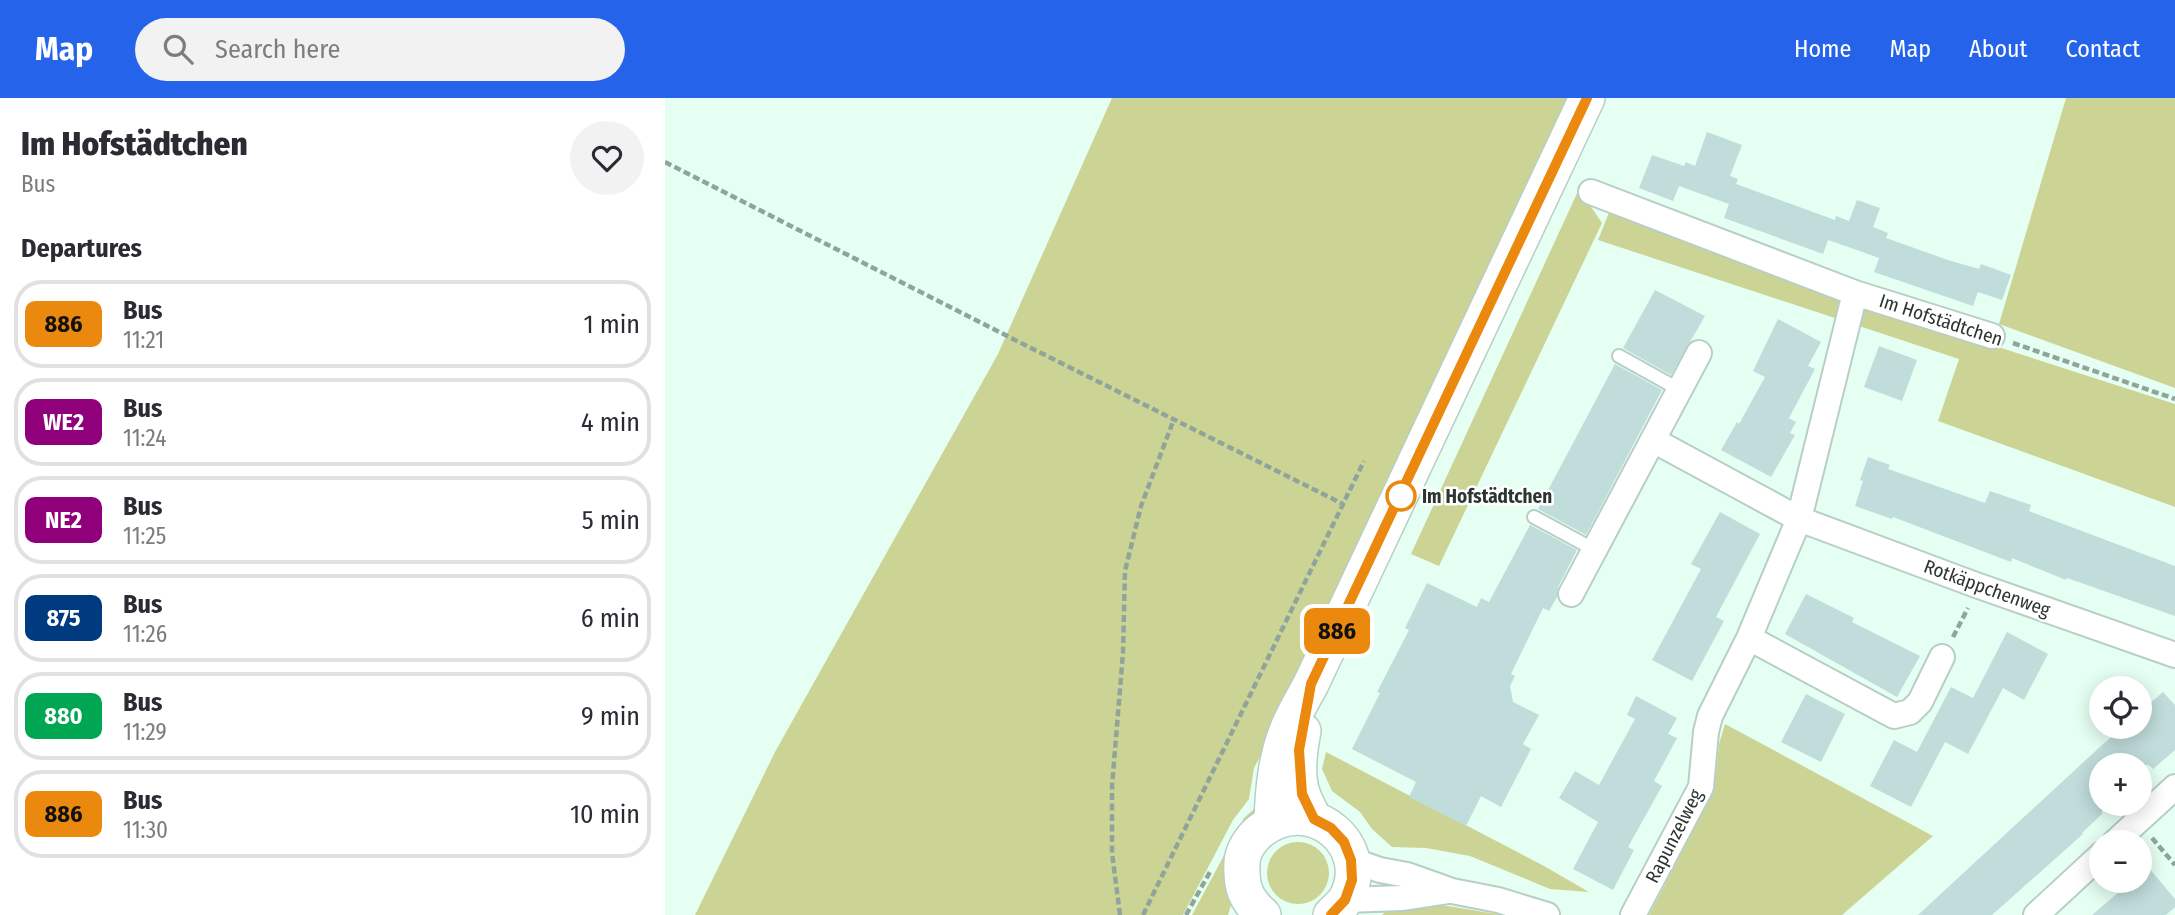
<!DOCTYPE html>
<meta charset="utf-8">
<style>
body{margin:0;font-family:"Fira Sans Condensed",sans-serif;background:#f2f2f3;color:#2b2b33;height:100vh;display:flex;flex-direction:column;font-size:26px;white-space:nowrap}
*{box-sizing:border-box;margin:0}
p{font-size:23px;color:#7c7c81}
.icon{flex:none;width:38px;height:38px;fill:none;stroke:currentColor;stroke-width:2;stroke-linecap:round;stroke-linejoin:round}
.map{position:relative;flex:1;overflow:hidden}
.side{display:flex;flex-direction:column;background:#fff;width:665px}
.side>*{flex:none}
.badge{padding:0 14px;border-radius:10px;font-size:24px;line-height:46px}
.buttons{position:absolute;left:1424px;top:578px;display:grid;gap:14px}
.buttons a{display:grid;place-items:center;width:63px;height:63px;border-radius:50%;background:#fff;box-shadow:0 4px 18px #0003;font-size:35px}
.map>.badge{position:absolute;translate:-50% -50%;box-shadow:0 0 0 4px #fff}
h2{padding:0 21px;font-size:26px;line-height:63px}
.round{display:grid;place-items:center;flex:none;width:74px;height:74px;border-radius:37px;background:#f2f2f3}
.overview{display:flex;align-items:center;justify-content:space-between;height:119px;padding:0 21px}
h1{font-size:33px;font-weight:800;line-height:52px}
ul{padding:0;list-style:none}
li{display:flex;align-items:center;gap:21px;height:88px;margin:0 14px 10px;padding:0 7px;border:4px solid #e1e1e2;border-radius:28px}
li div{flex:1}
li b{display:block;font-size:26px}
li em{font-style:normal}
li .badge{min-width:77px;font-weight:700;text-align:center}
header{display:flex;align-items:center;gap:42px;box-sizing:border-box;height:98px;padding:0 35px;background:#2563eb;color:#fff}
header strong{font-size:33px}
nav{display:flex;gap:38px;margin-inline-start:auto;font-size:24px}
.search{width:490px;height:63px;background:#f2f2f3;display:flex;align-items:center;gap:18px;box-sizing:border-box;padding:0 24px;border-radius:38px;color:#7c7c81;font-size:26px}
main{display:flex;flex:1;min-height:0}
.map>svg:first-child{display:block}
.green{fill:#cbd495}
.building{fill:#c0dcdb}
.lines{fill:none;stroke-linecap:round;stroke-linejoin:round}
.lane-casing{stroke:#b7cfc4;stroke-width:16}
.street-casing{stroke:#b7cfc4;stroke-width:28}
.secondary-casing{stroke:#b7cfc4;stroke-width:38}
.path{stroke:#91a49b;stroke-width:4.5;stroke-dasharray:7 3.5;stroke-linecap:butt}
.lane{stroke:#fff;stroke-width:12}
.street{stroke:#fff;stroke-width:24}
.secondary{stroke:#fff;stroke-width:35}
.line-casing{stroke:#fff;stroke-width:16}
.line{stroke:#eb880e;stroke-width:10}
.stop-dot{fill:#fff;stroke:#eb880e;stroke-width:3.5}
.labels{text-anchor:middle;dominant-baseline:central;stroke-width:5;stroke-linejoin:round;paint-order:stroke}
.street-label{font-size:19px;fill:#2b3531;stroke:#fff}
.stop-label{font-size:19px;font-weight:bold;fill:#2b3531;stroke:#fff;text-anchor:start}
</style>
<header>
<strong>Map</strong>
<div class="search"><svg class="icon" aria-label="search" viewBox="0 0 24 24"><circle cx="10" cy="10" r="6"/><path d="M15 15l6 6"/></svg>Search here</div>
<nav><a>Home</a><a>Map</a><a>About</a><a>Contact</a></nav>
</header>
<main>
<section class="side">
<div class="overview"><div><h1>Im Hofstädtchen</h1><p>Bus</p></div><a class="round"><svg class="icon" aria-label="heart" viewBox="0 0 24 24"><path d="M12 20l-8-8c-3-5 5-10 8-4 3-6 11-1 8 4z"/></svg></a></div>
<h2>Departures</h2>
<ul>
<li><span class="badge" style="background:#eb880e;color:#111">886</span><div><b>Bus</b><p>11:21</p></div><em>1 min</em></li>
<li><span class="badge" style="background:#91007b;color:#fff">WE2</span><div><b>Bus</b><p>11:24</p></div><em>4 min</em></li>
<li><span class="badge" style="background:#91007b;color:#fff">NE2</span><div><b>Bus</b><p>11:25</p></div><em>5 min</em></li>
<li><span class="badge" style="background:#003b80;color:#fff">875</span><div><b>Bus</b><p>11:26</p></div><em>6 min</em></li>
<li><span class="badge" style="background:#00a651;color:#fff">880</span><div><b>Bus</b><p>11:29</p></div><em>9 min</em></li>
<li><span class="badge" style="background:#eb880e;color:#111">886</span><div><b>Bus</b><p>11:30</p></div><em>10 min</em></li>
</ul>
</section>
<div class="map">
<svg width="1510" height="817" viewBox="0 0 1510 817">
<rect width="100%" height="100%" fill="#e6fff3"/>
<path class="green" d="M 447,0 L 905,0 L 611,629 L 589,670 L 584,701 L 568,722 L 518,817 L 30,817 L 110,654 L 333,256 Z
M 1401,0 L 1510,0 L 1510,290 L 1334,226 Z
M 914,91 L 937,125 L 774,468 L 746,456 Z
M 945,112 L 1212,214 L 1300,243 L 1327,247 L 1510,306 L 1510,409 L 1273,323 L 1294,261 L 933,142 Z
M 1060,626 L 1268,738 L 1177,817 L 984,817 L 1049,693 L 1054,646 Z
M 661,654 L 879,768 L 924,794 L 885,791 L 805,758 L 761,750 L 727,749 L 707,731 L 695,714 L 667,693 L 657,671 Z
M 596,709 L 563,817 L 527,817 L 579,720 L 589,711 Z
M602 775a31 31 0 1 1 62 0a31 31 0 1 1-62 0Z
M 727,808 L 783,808 L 837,817 L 717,817 Z"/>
<path class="building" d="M 1042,34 L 1077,47 L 1065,78 L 1073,81 L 1071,86 L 1170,122 L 1171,118 L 1184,123 L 1192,102 L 1215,110 L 1208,129 L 1223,135 L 1221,140 L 1283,162 L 1314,171 L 1316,166 L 1346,177 L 1337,202 L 1313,194 L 1308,208 L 1209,174 L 1214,160 L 1189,151 L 1163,142 L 1158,156 L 1059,120 L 1064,106 L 1014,88 L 1008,103 L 974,90 L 987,57 L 1019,68 L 1021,64 L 1030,68 Z
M 990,192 L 1040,218 L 1006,277 L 958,250 Z
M 1113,221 L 1156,244 L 1143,268 L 1150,271 L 1124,320 L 1131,324 L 1125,335 L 1130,337 L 1106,379 L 1056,352 L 1072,324 L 1074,326 L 1100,279 L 1088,273 Z
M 1214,248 L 1252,262 L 1237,303 L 1199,289 Z
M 950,266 L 997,292 L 921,437 L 873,411 Z
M 1203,359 L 1225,367 L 1223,371 L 1320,405 L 1325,393 L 1366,407 L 1364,413 L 1510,468 L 1510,518 L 1402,480 L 1401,482 L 1347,460 L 1346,464 L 1228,419 L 1227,421 L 1190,408 L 1198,383 L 1195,382 Z
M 1055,414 L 1095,436 L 1051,519 L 1059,523 L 1027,583 L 987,562 L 1036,471 L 1026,466 Z
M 865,427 L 912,452 L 893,489 L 892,499 L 884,513 L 878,510 L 846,576 L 850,578 L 845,588 L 848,604 L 874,617 L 858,646 L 866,651 L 836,709 L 816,698 L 801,728 L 744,699 L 751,684 L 687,651 L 715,595 L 712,594 L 744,532 L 740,530 L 762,485 L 812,509 L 816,500 L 824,504 Z
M 1141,496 L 1189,520 L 1187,524 L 1255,558 L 1232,599 L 1120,536 Z
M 1342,534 L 1383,556 L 1359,602 L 1338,590 L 1303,656 L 1280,644 L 1246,709 L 1205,688 L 1229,642 L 1252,654 L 1286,589 L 1308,600 Z
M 1498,594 L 1510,607 L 1510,652 L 1488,671 L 1484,667 L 1437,667 L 1437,716 L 1417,735 L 1418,736 L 1327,817 L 1253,817 L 1437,647 L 1459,628 L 1475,628 L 1475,614 Z
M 1141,596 L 1180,616 L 1156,664 L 1116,644 Z
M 971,598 L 1012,620 L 1003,636 L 1012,640 L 989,683 L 997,688 L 963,749 L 969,752 L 948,792 L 908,771 L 933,724 L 894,700 L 910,673 L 934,687 L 970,621 L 962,617 Z
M 1483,769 L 1510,801 L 1510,809 L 1501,817 L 1427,817 L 1468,782 L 1475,782 L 1475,776 Z"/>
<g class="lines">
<g class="lane-casing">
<path id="lane" d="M 954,258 L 1015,292
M 869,419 L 930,452"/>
</g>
<g class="street-casing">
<path id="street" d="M 926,94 L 1190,195 L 1327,238
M 988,342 L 1134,421 L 1311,487 L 1510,557
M 906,496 L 1034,255
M 1084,540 L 1229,618 L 1245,614 L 1255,604 L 1277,559
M 1450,744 L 1510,689
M 686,762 L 715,772 L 742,777 L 787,793 L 833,802 L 882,817
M 680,802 L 738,800 L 784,793
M 968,817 L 1036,689 L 1041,634 L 1045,618 L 1084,540 L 1134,421 L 1190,195
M 1371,817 L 1437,756"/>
</g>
<g class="secondary-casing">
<path id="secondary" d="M 638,633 C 634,653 631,676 637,695 C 640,704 645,713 649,721
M 607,724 C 608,691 611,656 625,626 C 631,612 639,599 646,586 L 922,0
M 598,817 C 580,801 576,789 577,765 C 577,754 586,740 595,733 C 646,693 710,748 681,801 C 677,807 671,812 666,817"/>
</g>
<path class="path" d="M 0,64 L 348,241 L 678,406
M 1348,245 L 1510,301
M 1288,539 L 1303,510
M 1487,740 L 1510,767
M 455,817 L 447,755 L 447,688 L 458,555 L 460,473 L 476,408 L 509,321
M 478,817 L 699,363
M 521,817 L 546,772"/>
<use href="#lane" class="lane"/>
<use href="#street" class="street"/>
<use href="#secondary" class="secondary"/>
</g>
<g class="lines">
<g class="line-casing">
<path id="line" d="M 666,817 L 680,802 L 687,782 L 686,762 L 679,744 L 666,730 L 649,721 L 637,696 L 634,652 L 646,586 L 922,0"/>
</g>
<use href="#line" class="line"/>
</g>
<circle class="stop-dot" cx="736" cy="398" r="14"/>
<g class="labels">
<g class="street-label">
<text transform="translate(1276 222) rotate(18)">Im Hofstädtchen</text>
<text transform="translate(1322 490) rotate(20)">Rotkäppchenweg</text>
<text transform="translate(1009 738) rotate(-63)">Rapunzelweg</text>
</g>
<g class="stop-label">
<text x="757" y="398">Im Hofstädtchen</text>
</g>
</g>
</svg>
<div class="buttons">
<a><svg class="icon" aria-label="locate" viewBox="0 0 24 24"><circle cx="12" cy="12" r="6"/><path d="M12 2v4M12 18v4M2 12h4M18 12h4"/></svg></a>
<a>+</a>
<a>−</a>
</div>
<b class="badge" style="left:672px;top:533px;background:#eb880e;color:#111">886</b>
</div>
</main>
